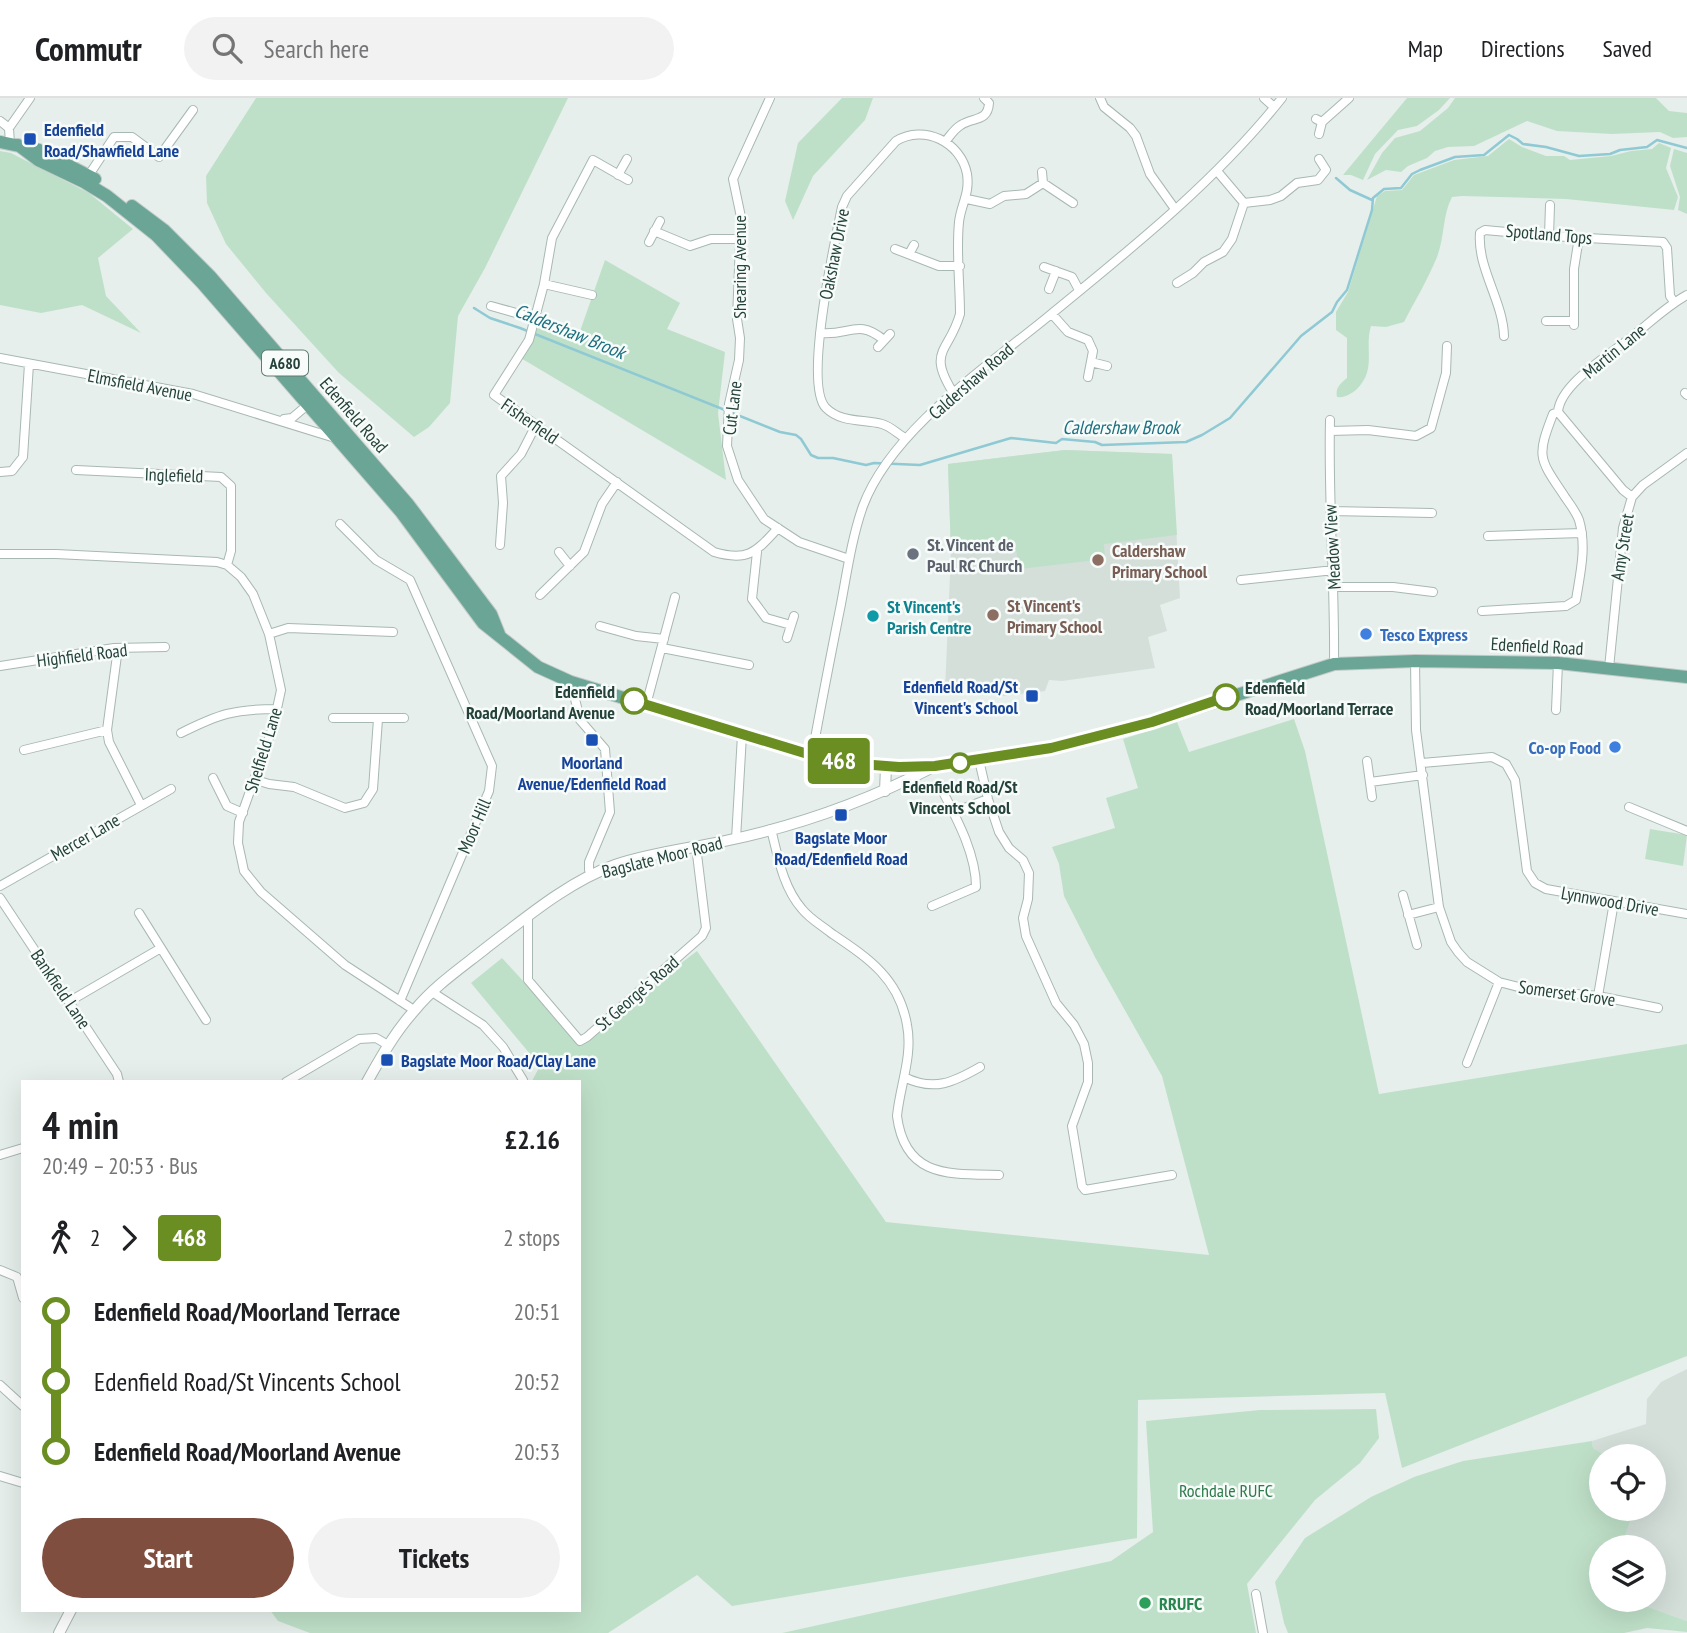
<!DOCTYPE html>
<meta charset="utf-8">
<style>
body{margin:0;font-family:"PT Sans Narrow",sans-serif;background:#f2f2f2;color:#202124;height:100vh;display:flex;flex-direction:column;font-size:26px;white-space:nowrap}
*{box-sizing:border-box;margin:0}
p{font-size:23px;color:#757577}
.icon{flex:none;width:38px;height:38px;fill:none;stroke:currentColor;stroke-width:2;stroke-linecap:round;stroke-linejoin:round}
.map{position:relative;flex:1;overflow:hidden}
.side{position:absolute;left:21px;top:982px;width:560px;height:532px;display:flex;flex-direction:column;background:#fff;border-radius:0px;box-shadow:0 7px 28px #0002}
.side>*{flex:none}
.badge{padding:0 14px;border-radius:5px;font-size:24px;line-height:46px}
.tools{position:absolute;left:1589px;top:1346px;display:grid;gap:14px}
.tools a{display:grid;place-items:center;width:77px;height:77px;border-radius:50%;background:#fff;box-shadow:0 7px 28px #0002;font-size:35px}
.map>.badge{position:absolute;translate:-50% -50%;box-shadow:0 0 0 4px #fff}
.legs{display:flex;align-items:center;gap:10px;height:77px;padding:0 21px;font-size:23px}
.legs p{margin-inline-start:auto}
.overview{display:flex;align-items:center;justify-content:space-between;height:119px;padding:0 21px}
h1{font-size:38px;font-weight:700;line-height:52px}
.cta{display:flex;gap:14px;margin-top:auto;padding:14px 21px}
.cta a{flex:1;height:80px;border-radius:42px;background:#7f4e3f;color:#fff;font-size:28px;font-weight:700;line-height:80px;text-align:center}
.cta a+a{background:#f2f2f2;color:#202124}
ul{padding:0 21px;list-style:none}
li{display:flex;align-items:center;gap:24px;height:70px;font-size:26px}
li i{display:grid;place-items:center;width:10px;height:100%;margin:0 9px;background:currentColor}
li i::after{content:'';width:18px;height:18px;margin:-9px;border:5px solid;border-radius:50%;background:#fff}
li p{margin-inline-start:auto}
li:first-child i{background:linear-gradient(#0000 50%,currentColor 0)}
li:last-child i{background:linear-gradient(currentColor 50%,#0000 0)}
header{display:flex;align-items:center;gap:42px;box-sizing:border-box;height:98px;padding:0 35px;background:#fff;border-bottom:2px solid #e0e0e0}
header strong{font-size:33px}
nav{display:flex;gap:38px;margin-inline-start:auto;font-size:24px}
.search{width:490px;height:63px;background:#f2f2f2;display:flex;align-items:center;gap:18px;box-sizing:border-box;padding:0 24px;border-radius:38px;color:#757577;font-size:26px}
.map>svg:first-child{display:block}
.built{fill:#d4dfda}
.green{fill:#bfe0c8}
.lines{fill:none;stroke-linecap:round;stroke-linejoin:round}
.stream{stroke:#8ec9d4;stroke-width:2.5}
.minor-casing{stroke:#a8b8b2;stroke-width:10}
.tertiary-casing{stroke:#a8b8b2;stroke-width:12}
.primary-casing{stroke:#c2cac8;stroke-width:14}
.minor{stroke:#fff;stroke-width:8}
.tertiary{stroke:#fff;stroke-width:10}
.primary{stroke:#6aa596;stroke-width:12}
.line-1-casing{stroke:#fff;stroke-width:16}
.line-1{stroke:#6b8e23;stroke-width:10}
.transit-dot{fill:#1a4fb4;stroke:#f7fbf9;stroke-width:2.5}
.worship-dot{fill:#6b7280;stroke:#f7fbf9;stroke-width:2.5}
.education-dot{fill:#8d6e63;stroke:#f7fbf9;stroke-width:2.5}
.culture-dot{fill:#0f9aa8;stroke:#f7fbf9;stroke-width:2.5}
.shop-dot{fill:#3f7fe0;stroke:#f7fbf9;stroke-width:2.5}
.stop-1-dot{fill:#fff;stroke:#6b8e23;stroke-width:3.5}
.leisure-dot{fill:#2e9e5b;stroke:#f7fbf9;stroke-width:2.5}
.labels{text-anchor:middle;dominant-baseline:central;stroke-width:5;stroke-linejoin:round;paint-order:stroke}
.shield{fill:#f7fbf9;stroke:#637a73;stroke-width:2}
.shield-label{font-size:16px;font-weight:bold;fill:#24423a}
.transit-label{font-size:18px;font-weight:bold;fill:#164399;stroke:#f7fbf9;text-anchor:start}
.street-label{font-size:18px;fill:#24423a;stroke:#f7fbf9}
.worship-label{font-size:18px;font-weight:bold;fill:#5b616d;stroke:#f7fbf9;text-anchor:start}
.education-label{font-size:18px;font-weight:bold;fill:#785e54;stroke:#f7fbf9;text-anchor:start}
.culture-label{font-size:18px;font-weight:bold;fill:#0d838f;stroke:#f7fbf9;text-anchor:start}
.shop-label{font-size:18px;font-weight:bold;fill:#366cbe;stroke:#f7fbf9;text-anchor:start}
.stop-label{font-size:18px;font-weight:bold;fill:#24423a;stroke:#f7fbf9;text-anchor:start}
.park-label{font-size:18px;fill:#2d7a4b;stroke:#f7fbf9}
.leisure-label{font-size:18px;font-weight:bold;fill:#27864d;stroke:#f7fbf9;text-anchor:start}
.water-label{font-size:19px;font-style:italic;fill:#1c6f80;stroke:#f7fbf9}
</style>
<header>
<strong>Commutr</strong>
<div class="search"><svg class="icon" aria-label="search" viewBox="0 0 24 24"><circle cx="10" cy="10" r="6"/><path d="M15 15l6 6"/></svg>Search here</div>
<nav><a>Map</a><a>Directions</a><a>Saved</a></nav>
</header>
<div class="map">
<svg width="1687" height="1535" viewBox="0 0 1687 1535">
<rect width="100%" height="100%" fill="#e6efeb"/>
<path class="built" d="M 1065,352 L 1172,356 L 1180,500 L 1160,507 L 1167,533 L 1148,539 L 1155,570 L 1062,583 L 1049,582 L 1045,593 L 1004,598 L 945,591 L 951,454 L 948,366 Z
M 1687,1271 L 1687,1523 L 1629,1502 L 1654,1502 L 1654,1449 L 1621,1449 L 1635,1411 L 1654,1410 L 1654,1358 L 1606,1358 L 1593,1350 L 1592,1343 L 1646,1326 L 1647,1301 L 1661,1284 Z"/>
<path class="green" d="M 256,0 L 568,0 L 485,170 L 458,218 L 450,305 L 429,329 L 414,339 L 339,275 L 266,195 L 226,146 L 207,105 L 206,78 Z
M 842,0 L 873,0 L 865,22 L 813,78 L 793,122 L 785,103 L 798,45 Z
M 1407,0 L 1450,0 L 1439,12 L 1417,28 L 1398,32 L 1375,56 L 1363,82 L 1351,77 L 1343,77 Z
M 1455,0 L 1656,0 L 1669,13 L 1687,15 L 1687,39 L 1673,40 L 1660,34 L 1612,36 L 1557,33 L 1527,23 L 1474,48 L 1448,49 L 1435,53 L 1427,60 L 1408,68 L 1401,74 L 1386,72 L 1367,82 L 1382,55 L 1395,40 L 1420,33 L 1448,10 Z
M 1509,41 L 1522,49 L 1546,58 L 1564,58 L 1570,62 L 1611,58 L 1631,53 L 1652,51 L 1659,45 L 1671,50 L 1666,70 L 1678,99 L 1674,112 L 1566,101 L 1462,98 L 1452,99 C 1442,119 1445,138 1437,159 C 1428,181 1415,203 1404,224 L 1386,229 L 1371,228 C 1364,251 1377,271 1357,291 C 1351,296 1345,300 1337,299 C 1335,290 1340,286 1347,280 L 1347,240 L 1336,232 L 1336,214 L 1348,194 L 1377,98 L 1385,93 L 1402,92 L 1414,77 L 1454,62 L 1488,58 Z
M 1674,51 L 1687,55 L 1687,116 L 1678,112 L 1680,99 L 1670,68 Z
M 0,53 L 11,55 L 89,95 L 133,131 L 98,160 L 106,198 L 141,235 L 82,207 L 41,215 L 0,207 Z
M 605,162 L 680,205 L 667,231 L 725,254 L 718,315 L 726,382 L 519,259 L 534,240 L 538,223 L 579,236 Z
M 1065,352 L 1172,356 L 1177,437 L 1104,446 L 1105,461 L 1020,471 L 1015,447 L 951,454 L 948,366 Z
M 1294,621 L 1305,653 L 1379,996 L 1687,946 L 1687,1258 L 1402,1370 L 1385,1295 L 1138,1302 L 1137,1440 L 732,1508 L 697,1477 L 608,1535 L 310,1535 L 278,1523 L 270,1512 L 579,1512 L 579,984 L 532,983 L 540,968 L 471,885 L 502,860 L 582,947 L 621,911 L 697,853 L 886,1124 L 1209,1157 L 1162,978 L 1096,861 L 1064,798 L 1059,766 L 1052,749 L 1115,730 L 1106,700 L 1138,690 L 1123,641 L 1177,624 L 1189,654 Z
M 1650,731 L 1687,737 L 1683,768 L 1645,761 Z
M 1376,1311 L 1379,1340 L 1360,1365 L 1315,1402 L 1247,1486 L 1256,1535 L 782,1535 L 1111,1463 L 1153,1434 L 1146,1323 L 1260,1312 Z
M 1592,1343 L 1593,1350 L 1606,1358 L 1601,1358 L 1601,1410 L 1635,1411 L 1621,1449 L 1601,1449 L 1601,1502 L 1629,1502 L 1687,1523 L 1687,1534 L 1647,1530 L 1624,1535 L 1288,1535 L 1284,1525 L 1275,1484 L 1305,1440 L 1371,1399 L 1414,1379 L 1463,1363 Z"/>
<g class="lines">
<path class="stream" d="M 1336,80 L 1350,92 L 1372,102
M 474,210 L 490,220 L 520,230 L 780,334 L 796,337 L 801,341 L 811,357 L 818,360 L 833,360 L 866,367 L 874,365 L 920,367 L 1011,340 L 1056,345 L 1062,341 L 1095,344 L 1102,347 L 1186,344 L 1202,337 L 1230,320 L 1301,238 L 1332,214 L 1337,204 L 1347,192 L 1372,112 L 1373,100 L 1384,91 L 1401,90 L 1412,76 L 1420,72 L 1455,59 L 1484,57 L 1509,37 L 1517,41 L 1523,46 L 1546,49 L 1579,58 L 1610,56 L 1620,52 L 1647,49 L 1657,42 L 1687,50"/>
<g class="minor-casing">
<path id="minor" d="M 770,0 L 733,81 L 741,119 L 737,221 L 740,240 L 739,262 L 729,306 L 727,348 L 738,382 L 764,421 L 799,444 L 849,461
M 1100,0 L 1104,9 L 1130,30 L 1136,38 L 1150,76 L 1175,111
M 1264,0 L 1274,9
M 1316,21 L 1322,24 L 1319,36
M 0,23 L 9,30
M 1322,24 L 1349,0
M 945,44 C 950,38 954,31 961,27 C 973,19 988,24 989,5 L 984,0
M 10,46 L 9,30 L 30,0
M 1042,74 L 1043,85
M 618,77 L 627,61
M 87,80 L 114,39 L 132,39 L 159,59 L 193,12
M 628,82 L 593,62 L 552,140 L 544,186 L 529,242 L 494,297 L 714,454 C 748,464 756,454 778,430
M 967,101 L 990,106 L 1004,98 L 1026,96 L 1043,85 L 1073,105
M 1244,105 L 1270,102 L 1281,98 L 1297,85 L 1318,82 L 1326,72 L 1319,61
M 654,133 L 690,148 L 711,141 L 740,141
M 1549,138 L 1550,107
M 649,144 L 660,123
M 895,151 L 939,168 L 960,168
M 909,156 L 914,147
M 1044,169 L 1072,179 L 1079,192
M 1177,185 L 1193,175 L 1204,164 L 1223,154 L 1232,141 L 1244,105 L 1217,73
M 544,186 L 592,197
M 1049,191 L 1056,173
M 491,208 L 534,220
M 1052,216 L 1068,234 L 1088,242 L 1093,253 L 1088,279
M 1546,223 L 1574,223
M 1574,227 L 1574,171 L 1579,139
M 820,235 C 850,238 857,220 884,242
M 1504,238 C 1503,203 1477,170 1480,135 L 1485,132 L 1549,138 L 1663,144 L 1667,150 L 1670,198 L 1674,204
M 878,249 L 890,236
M 0,260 L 193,296 L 335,340
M 1091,264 L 1107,268
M 1685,295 L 1687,297
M 1558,314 L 1623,392 L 1632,399 L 1623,430 L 1609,570
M 284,321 L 292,320 L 311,304
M 1330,322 C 1328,403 1335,484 1334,566
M 1330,333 L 1368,332 L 1416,338 L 1431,330 L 1446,275 L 1447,248
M 905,340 C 898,336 890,328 882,326 C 863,321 841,325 826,310 C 803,287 835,143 842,109 L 847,98 L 896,43 C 924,26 961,44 967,76 C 970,96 961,106 959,124 C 956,154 960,186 960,216 C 949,255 926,252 954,296
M 76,372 L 221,379 L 231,388 L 231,453 L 227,467
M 0,374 L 12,373 L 23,359 L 29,266
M 1632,399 L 1643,387 L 1687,355
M 1330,413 L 1432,415
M 340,426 L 376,462 L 410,482 L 492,668 L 489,693 L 400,903
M 1488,438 L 1582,435
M 500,447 L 503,405 L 501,378 L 521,356 L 536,327
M 559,454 L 570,468
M 757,454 L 752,501 L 766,520 L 791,527
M 0,456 L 56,456 L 217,464 L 227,467 L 241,479 L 253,496 L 269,536 L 281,592 L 273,629 L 239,724 L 238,745 L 244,773 L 261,794 L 345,867 L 414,912
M 1241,482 L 1334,472
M 1335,489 L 1393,489 L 1433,494
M 540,497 L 584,454 L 602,406 L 617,384
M 1482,513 L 1566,508 L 1576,502 C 1580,476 1587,449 1579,422 C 1576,414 1570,406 1565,399 C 1539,360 1536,360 1553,316 L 1558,314 C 1560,285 1613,255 1634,237 C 1652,223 1667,208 1687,197
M 600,528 L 636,538 L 664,541
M 269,536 L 288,530 L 393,534
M 787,540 L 794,518
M 118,550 L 107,632 L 109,644 L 141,707
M 662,550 L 749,567
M 1415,563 L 1416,632 L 1439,809 L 1451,844 L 1458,854 L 1467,864 L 1499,884 L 1530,892 L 1598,898 L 1658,910
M 0,568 L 114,550 L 165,549
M 571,584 L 580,622 L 605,651 L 610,714 L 589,764 L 589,772 L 592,776
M 646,607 L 675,499
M 1556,612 L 1558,565
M 333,620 L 404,620
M 181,635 C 219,616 234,611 277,611
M 24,652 L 107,632
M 812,657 C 821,607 831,556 841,506 C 847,474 852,439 863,408 C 892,331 988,268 1050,217 C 1132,150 1216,83 1282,0
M 979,662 L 988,701 L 999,734 L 1009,750 L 1023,762 L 1029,775 L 1028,801 L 1023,820 L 1026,838 L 1056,905 L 1074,927 L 1084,946 L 1088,965 L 1088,984 L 1072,1028 L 1082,1088 L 1085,1092 L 1172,1077
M 1367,663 L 1372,699
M 1422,665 L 1492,659 L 1506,666 L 1515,682 L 1527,773 L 1535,785 L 1546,791 L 1687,816
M 213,680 L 227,708 L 243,715
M 256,682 L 269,686 L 294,689 L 345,710 L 364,705 L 373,691 L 378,621
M 1370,684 L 1423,677
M 1629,709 L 1687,733
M 954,714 L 988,701
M 771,731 C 778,759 783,789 802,811 C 810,821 821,827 831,835 C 868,860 899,880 907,927 C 913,958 900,987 897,1018 C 905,1080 949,1076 999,1077
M 736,741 L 742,637
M 0,788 L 171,691
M 1403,797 L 1417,847
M 0,800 L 117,976 L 119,984
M 932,808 L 976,789 C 976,757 958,723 943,694
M 139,815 L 206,922
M 1408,817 L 1439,809
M 528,818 L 528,882 L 580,943 L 587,939 L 702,838 L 706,830 L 696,748
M 432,894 L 483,927 L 503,949 L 523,982
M 1598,898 L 1614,804
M 70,903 L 161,850
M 1467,965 L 1499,884
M 904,979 C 934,994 954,984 980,969
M 286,984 L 359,941 L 376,940 L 388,947
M 0,1057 L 23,1050
M 0,1172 L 17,1179 L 23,1200
M 0,1287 L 23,1308
M 0,1378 L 23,1385
M 1256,1496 L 1263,1535"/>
</g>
<g class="tertiary-casing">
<path id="tertiary" d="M 885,693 L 886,669
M 367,984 C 381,959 395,934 414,913 C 434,888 461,870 486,850 C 524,821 569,783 615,767 C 653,754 695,750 734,741 C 803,726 871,701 933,669
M 59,1535 L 71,1512"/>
</g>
<g class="primary-casing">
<path id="primary" d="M 0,44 L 39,52 L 95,81
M 18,47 L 38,62 L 84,84 L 107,98 L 156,137 L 202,185 L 401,414 L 483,525 L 538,569 L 571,584 L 812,657 L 847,665 L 886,669 L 935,668 L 979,662 L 1051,650 L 1152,624 L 1334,566 L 1415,563 L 1558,565 L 1687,579
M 132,108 L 164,132 L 210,178 L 408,406 L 491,516 L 499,536"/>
</g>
<use href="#minor" class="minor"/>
<use href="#tertiary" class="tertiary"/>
<use href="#primary" class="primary"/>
</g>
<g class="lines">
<g class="line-1-casing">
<path id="line-1" d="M 634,603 L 811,657 L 847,665 L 899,669 L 935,668 L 1051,650 L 1152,624 L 1226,599"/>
</g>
<use href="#line-1" class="line-1"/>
</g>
<g class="transit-dot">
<rect x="23" y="34" width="14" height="14" rx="3.5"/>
<rect x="1025" y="591" width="14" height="14" rx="3.5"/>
<rect x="585" y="635" width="14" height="14" rx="3.5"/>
<rect x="834" y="710" width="14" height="14" rx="3.5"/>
<rect x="380" y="955" width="14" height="14" rx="3.5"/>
</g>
<circle class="worship-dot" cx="913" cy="456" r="7"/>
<g class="education-dot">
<circle cx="1098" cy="462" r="7"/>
<circle cx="993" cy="517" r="7"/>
</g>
<circle class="culture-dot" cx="873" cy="518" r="7"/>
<g class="shop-dot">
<circle cx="1366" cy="536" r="7"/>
<circle cx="1615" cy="649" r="7"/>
</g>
<g class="stop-1-dot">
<circle cx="1226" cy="599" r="12"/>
<circle cx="634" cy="603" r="12"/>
<circle cx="960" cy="665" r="9"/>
</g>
<circle class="leisure-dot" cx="1145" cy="1505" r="7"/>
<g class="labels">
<rect class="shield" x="262" y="252.5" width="46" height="25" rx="5"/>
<g class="shield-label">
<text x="285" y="265">A680</text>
</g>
<g class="transit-label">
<text x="44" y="31">Edenfield<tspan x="44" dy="21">Road/Shawfield Lane</tspan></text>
<text x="1018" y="588" text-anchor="end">Edenfield Road/St<tspan x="1018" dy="21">Vincent's School</tspan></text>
<text x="592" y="664" text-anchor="middle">Moorland<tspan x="592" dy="21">Avenue/Edenfield Road</tspan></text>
<text x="841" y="739" text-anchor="middle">Bagslate Moor<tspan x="841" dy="21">Road/Edenfield Road</tspan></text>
<text x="401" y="962">Bagslate Moor Road/Clay Lane</text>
</g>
<g class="street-label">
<text transform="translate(1549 136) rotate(5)">Spotland Tops</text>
<text transform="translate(834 156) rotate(-79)">Oakshaw Drive</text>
<text transform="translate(739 169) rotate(-90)">Shearing Avenue</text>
<text transform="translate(1614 253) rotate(-39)">Martin Lane</text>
<text transform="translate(971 283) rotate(-41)">Caldershaw Road</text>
<text transform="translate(140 287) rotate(11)">Elmsfield Avenue</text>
<text transform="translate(732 310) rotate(-83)">Cut Lane</text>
<text transform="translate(354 317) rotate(49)">Edenfield Road</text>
<text transform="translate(530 323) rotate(35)">Fisherfield</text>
<text transform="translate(174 377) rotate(2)">Inglefield</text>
<text transform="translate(1332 449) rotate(-93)">Meadow View</text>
<text transform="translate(1622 449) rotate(-81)">Amy Street</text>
<text transform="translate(1537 548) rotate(3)">Edenfield Road</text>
<text transform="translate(82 557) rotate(-7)">Highfield Road</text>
<text transform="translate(263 652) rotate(-73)">Shelfield Lane</text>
<text transform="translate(474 728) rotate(-67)">Moor Hill</text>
<text transform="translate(85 739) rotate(-30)">Mercer Lane</text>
<text transform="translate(662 759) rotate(-14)">Bagslate Moor Road</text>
<text transform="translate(1610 803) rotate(10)">Lynnwood Drive</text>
<text transform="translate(61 891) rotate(56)">Bankfield Lane</text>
<text transform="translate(637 895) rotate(-41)">St George's Road</text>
<text transform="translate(1567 895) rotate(8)">Somerset Grove</text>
</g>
<g class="worship-label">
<text x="927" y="446">St. Vincent de<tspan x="927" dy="21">Paul RC Church</tspan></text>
</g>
<g class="education-label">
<text x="1112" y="452">Caldershaw<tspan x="1112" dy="21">Primary School</tspan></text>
<text x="1007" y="507">St Vincent's<tspan x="1007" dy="21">Primary School</tspan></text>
</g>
<g class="culture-label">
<text x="887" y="508">St Vincent's<tspan x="887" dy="21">Parish Centre</tspan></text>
</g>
<g class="shop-label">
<text x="1380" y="536">Tesco Express</text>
<text x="1601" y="649" text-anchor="end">Co-op Food</text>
</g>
<g class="stop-label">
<text x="1245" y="589">Edenfield<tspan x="1245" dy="21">Road/Moorland Terrace</tspan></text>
<text x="615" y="593" text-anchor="end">Edenfield<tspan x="615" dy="21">Road/Moorland Avenue</tspan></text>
<text x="960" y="688" text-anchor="middle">Edenfield Road/St<tspan x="960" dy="21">Vincents School</tspan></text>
</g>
<g class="park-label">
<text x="1226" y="1392">Rochdale RUFC</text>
</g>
<g class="leisure-label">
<text x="1159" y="1505">RRUFC</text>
</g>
<g class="water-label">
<text transform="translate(570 233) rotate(22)">Caldershaw Brook</text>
<text x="1121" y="329">Caldershaw Brook</text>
</g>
</g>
</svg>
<div class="tools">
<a><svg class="icon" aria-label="locate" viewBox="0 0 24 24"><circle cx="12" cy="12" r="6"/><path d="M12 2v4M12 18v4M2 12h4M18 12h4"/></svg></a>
<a><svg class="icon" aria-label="layers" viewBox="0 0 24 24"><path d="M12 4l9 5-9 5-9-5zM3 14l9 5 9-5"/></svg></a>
</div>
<b class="badge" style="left:839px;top:663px;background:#6b8e23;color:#fff">468</b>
<section class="side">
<div class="overview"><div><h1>4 min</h1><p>20:49 – 20:53 · Bus</p></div><b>£2.16</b></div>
<div class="legs"><svg class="icon" aria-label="walk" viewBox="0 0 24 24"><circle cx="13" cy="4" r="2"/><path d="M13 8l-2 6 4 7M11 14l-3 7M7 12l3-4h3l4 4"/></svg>2<svg class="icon" aria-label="forward" viewBox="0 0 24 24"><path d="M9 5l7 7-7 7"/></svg><b class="badge" style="background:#6b8e23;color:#fff">468</b><p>2 stops</p></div>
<ul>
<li><i style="color:#6b8e23"></i><b>Edenfield Road/Moorland Terrace</b><p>20:51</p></li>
<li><i style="color:#6b8e23"></i><span>Edenfield Road/St Vincents School</span><p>20:52</p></li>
<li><i style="color:#6b8e23"></i><b>Edenfield Road/Moorland Avenue</b><p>20:53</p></li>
</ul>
<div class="cta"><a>Start</a><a>Tickets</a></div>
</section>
</div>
